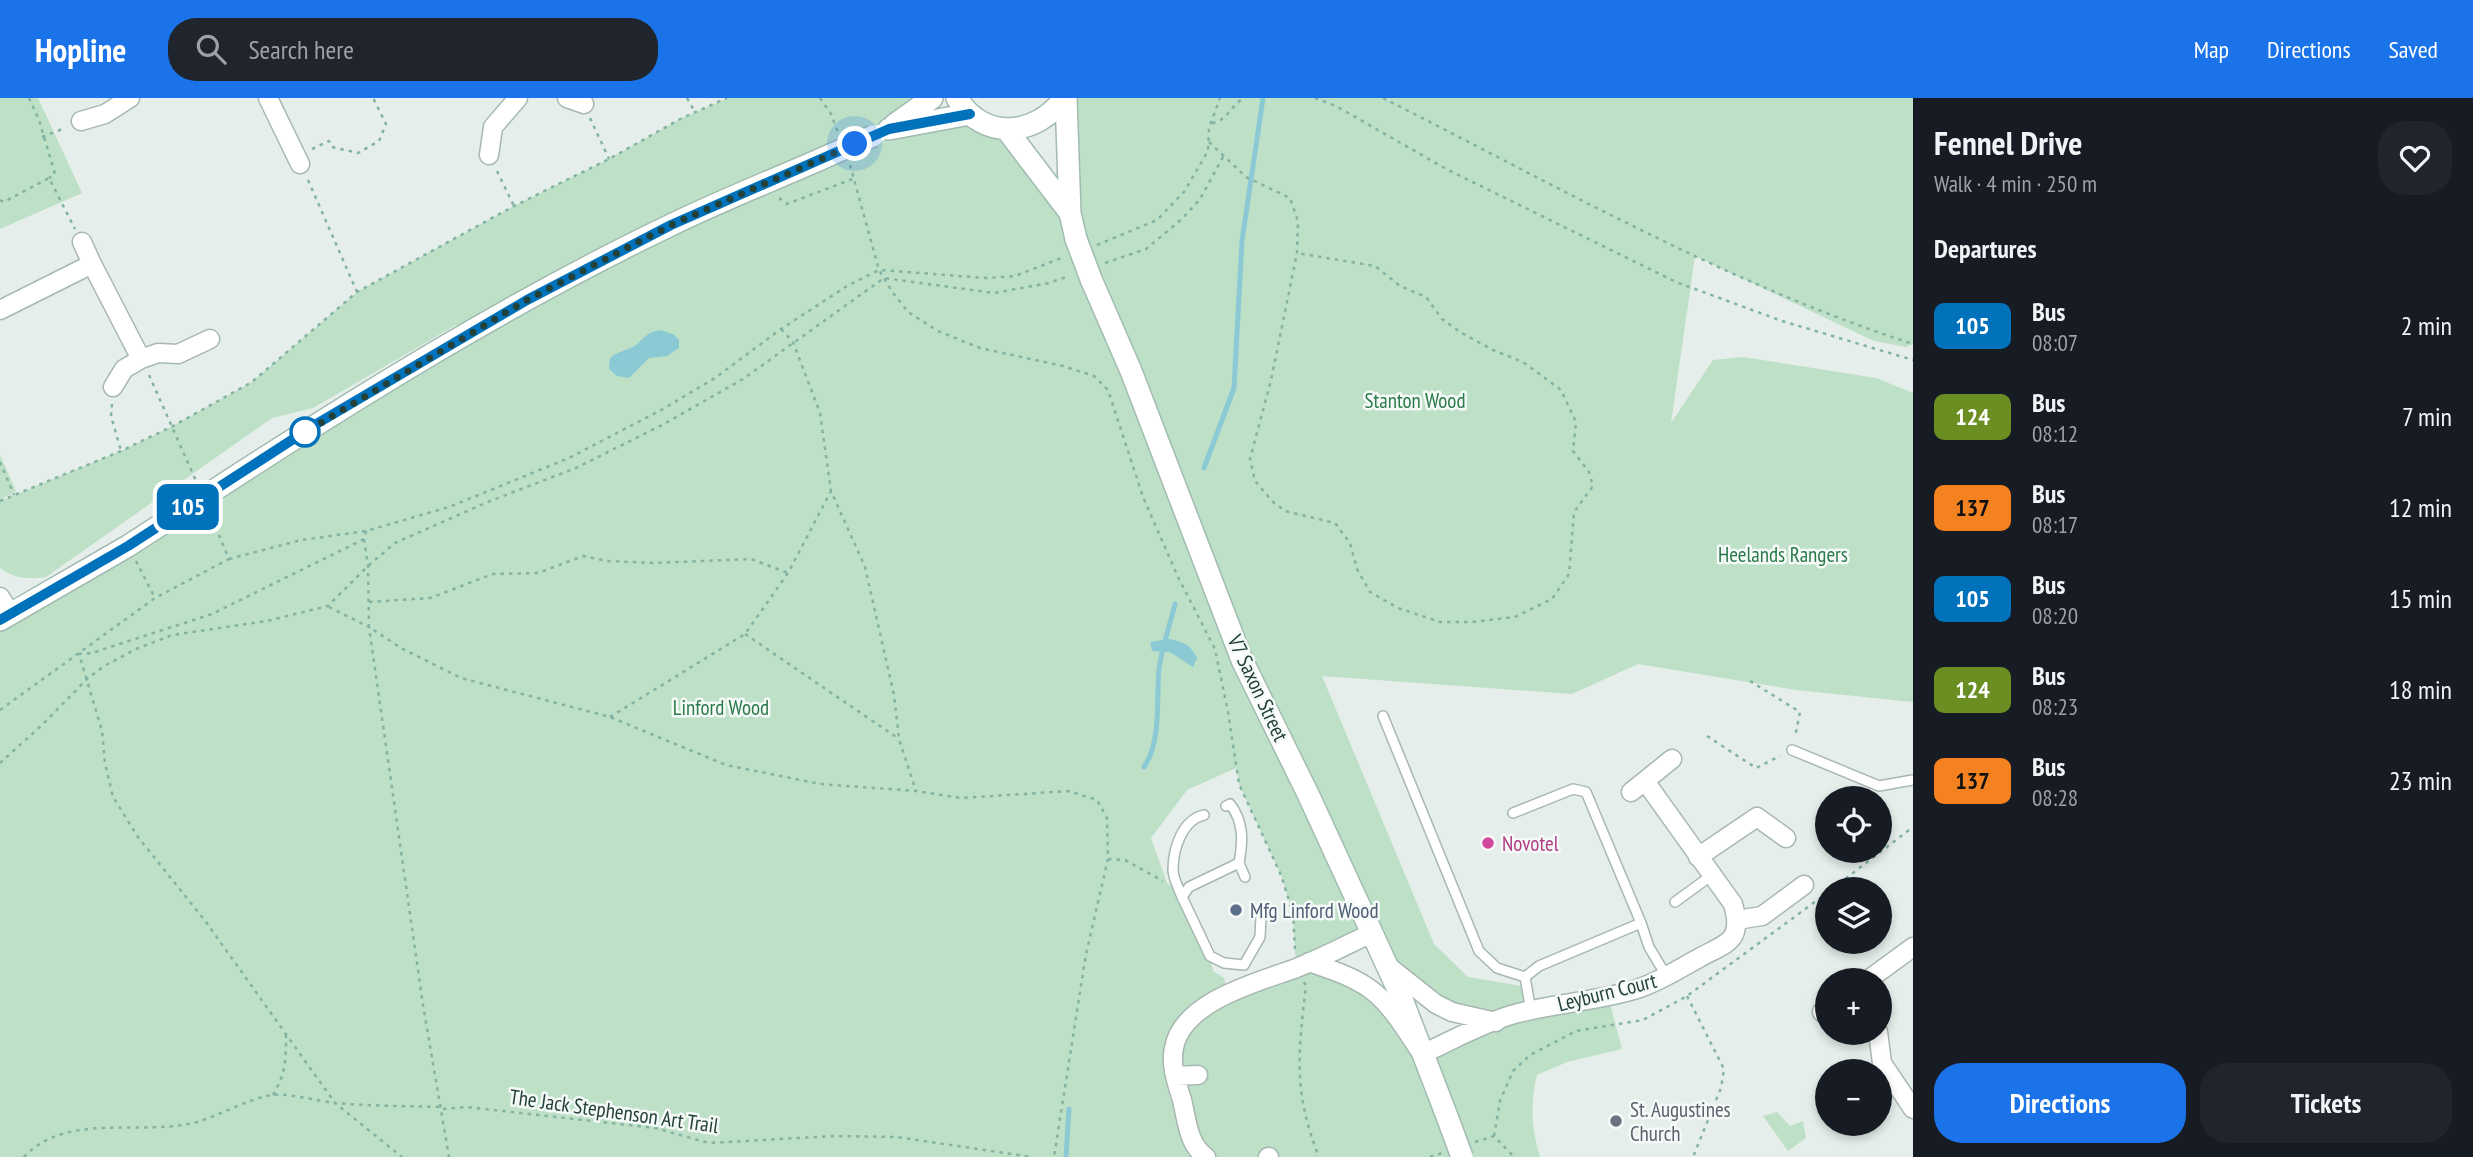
<!DOCTYPE html>
<meta charset="utf-8">
<style>
body{margin:0;font-family:"PT Sans Narrow",sans-serif;background:#20242c;color:#f1f3f6;height:100vh;display:flex;flex-direction:column;font-size:26px;white-space:nowrap}
*{box-sizing:border-box;margin:0}
p{font-size:23px;color:#9ea1a6}
.icon{flex:none;width:38px;height:38px;fill:none;stroke:currentColor;stroke-width:2;stroke-linecap:round;stroke-linejoin:round}
.map{position:relative;flex:1;overflow:hidden}
.panel{display:flex;flex-direction:column;background:#171b24;width:560px}
.panel>*{flex:none}
.badge{padding:0 14px;border-radius:10px;font-size:24px;line-height:46px}
.buttons{position:absolute;left:1815px;top:688px;display:grid;gap:14px}
.buttons a{display:grid;place-items:center;width:77px;height:77px;border-radius:50%;background:#171b24;box-shadow:0 4px 10px #0003;font-size:35px}
.you{position:absolute;width:35px;height:35px;margin:-18px;border:5px solid #fff;border-radius:50%;background:#1a73e8;box-shadow:0 0 0 10px #1a73e833}
.map>.badge{position:absolute;translate:-50% -50%;box-shadow:0 0 0 4px #fff}
h2{padding:0 21px;font-size:26px;line-height:63px}
.round{display:grid;place-items:center;flex:none;width:74px;height:74px;border-radius:28px;background:#20242c}
.head{display:flex;align-items:center;justify-content:space-between;height:119px;padding:0 21px}
h1{font-size:33px;font-weight:800;line-height:52px}
.action{display:flex;gap:14px;margin-top:auto;padding:14px 21px}
.action a{flex:1;height:80px;border-radius:28px;background:#1a73e8;color:#fff;font-size:28px;font-weight:800;line-height:80px;text-align:center}
.action a+a{background:#20242c;color:#f1f3f6}
ul{padding:0;list-style:none}
li{display:flex;align-items:center;gap:21px;height:91px;padding:0 21px}
li div{flex:1}
li b{display:block;font-size:26px}
li em{font-style:normal}
li .badge{min-width:77px;font-weight:700;text-align:center}
header{display:flex;align-items:center;gap:42px;box-sizing:border-box;height:98px;padding:0 35px;background:#1a73e8;color:#fff}
header strong{font-size:33px}
nav{display:flex;gap:38px;margin-inline-start:auto;font-size:24px}
.search{width:490px;height:63px;background:#20242c;display:flex;align-items:center;gap:18px;box-sizing:border-box;padding:0 24px;border-radius:28px;color:#9ea1a6;font-size:26px}
main{display:flex;flex:1;min-height:0}
.map>svg:first-child{display:block}
.green{fill:#bde0c6;fill-rule:evenodd}
.water{fill:#8bcad5}
.lines{fill:none;stroke-linecap:round;stroke-linejoin:round}
.stream{stroke:#8bcad5;stroke-width:5}
.lane-casing{stroke:#a7b7b1;stroke-width:12}
.street-casing{stroke:#a7b7b1;stroke-width:21}
.secondary-casing{stroke:#a2bbb2;stroke-width:24}
.path{stroke:#84b3a4;stroke-width:2.5;stroke-dasharray:3.5 5;stroke-linecap:butt}
.lane{stroke:#fff;stroke-width:9}
.street{stroke:#fff;stroke-width:18}
.secondary{stroke:#fff;stroke-width:21}
.secondary-bridge-casing{stroke:#a2bbb2;stroke-width:24;stroke-linecap:butt}
.secondary-bridge{stroke:#fff;stroke-width:21}
.line-casing{stroke:#fff;stroke-width:16}
.line{stroke:#0072bc;stroke-width:10}
.walk{stroke:#234139;stroke-width:7;stroke-dasharray:0 12.6}
.stop-dot{fill:#fff;stroke:#0072bc;stroke-width:3.5}
.hotel-dot{fill:#d1479c;stroke:#f5faf8;stroke-width:2.5}
.service-dot{fill:#5c6f8a;stroke:#f5faf8;stroke-width:2.5}
.worship-dot{fill:#6b7280;stroke:#f5faf8;stroke-width:2.5}
.labels{text-anchor:middle;dominant-baseline:central;stroke-width:5;stroke-linejoin:round;paint-order:stroke}
.park-label{font-size:21px;fill:#2b7a49;stroke:#f5faf8}
.street-label{font-size:21px;fill:#234139;stroke:#f5faf8}
.hotel-label{font-size:21px;fill:#b23c85;stroke:#f5faf8;text-anchor:start}
.service-label{font-size:21px;fill:#4e5e75;stroke:#f5faf8;text-anchor:start}
.worship-label{font-size:21px;fill:#5b616d;stroke:#f5faf8;text-anchor:start}
</style>
<header>
<strong>Hopline</strong>
<div class="search"><svg class="icon" aria-label="search" viewBox="0 0 24 24"><circle cx="10" cy="10" r="6"/><path d="M15 15l6 6"/></svg>Search here</div>
<nav><a>Map</a><a>Directions</a><a>Saved</a></nav>
</header>
<main>
<div class="map">
<svg width="1913" height="1059" viewBox="0 0 1913 1059">
<rect width="100%" height="100%" fill="#e5eeea"/>
<path class="green" d="M 0,0 L 38,0 L 82,95 L 0,131 Z
M 728,0 L 932,0 L 891,29 L 970,16 L 988,27 L 1069,114 L 1066,0 L 1913,0 L 1913,246 L 1906,249 L 1874,243 L 1695,158 L 1671,325 L 1713,262 L 1743,259 L 1876,280 L 1913,295 L 1913,604 L 1796,592 L 1638,566 L 1572,596 L 1322,578 L 1434,846 L 1468,879 L 1527,889 L 1531,912 L 1608,898 L 1622,951 L 1567,964 L 1537,977 C 1530,1005 1531,1031 1540,1059 L 0,1059 L 0,522 L 463,239 L 456,227 L 313,310 L 272,320 L 46,479 C 28,481 15,481 0,470 L 0,403 L 121,353 L 173,328 L 252,284 L 357,194 L 514,108 L 609,61 L 682,20 ZM 1236,670 L 1239,686 L 1281,777 L 1293,815 L 1296,870 L 1228,896 L 1224,880 L 1213,873 L 1210,858 L 1182,799 L 1167,785 L 1151,740 L 1187,692 ZM 1372,835 L 1408,884 L 1494,924 L 1422,955 L 1392,913 L 1310,864 Z
M 0,357 L 16,393 L 0,402 Z
M 1777,1014 L 1790,1028 L 1803,1023 L 1806,1040 L 1788,1053 L 1763,1018 Z"/>
<path class="water" d="M 660,232 L 673,236 L 679,242 L 679,250 L 667,258 L 649,260 L 629,280 L 617,278 L 609,271 L 610,260 C 620,252 629,252 636,247 C 645,239 648,234 660,232 Z
M 1170,541 C 1184,544 1191,547 1197,560 L 1193,569 L 1170,554 L 1152,553 L 1150,544 Z"/>
<g class="lines">
<path class="stream" d="M 1204,370 L 1234,290 L 1242,143 L 1263,0
M 1144,669 C 1162,642 1156,601 1159,571 C 1162,549 1170,527 1175,506
M 1066,1059 L 1069,1011"/>
<g class="lane-casing">
<path id="lane" d="M 1383,618 L 1479,853 L 1497,870 L 1525,879
M 1792,652 L 1879,688 L 1913,682
M 1226,708 L 1230,706 C 1244,724 1243,743 1239,765
M 1513,715 L 1573,691 L 1586,694 L 1641,825 L 1539,868 L 1525,879
M 1245,779 L 1239,765 L 1189,789 L 1182,799 L 1210,858 L 1224,865 L 1244,867 L 1260,839 L 1261,818
M 1182,799 C 1179,791 1173,780 1173,772 C 1173,751 1182,722 1204,717
M 1675,804 L 1712,777
M 1641,825 L 1649,849 L 1667,879
M 1525,879 L 1531,913"/>
</g>
<g class="street-casing">
<path id="street" d="M 268,0 L 300,66
M 567,0 L 584,6
M 81,23 L 105,16 L 130,0
M 489,57 L 493,29 L 518,0
M 82,144 L 92,166
M 0,212 L 92,166 L 141,261
M 113,289 L 124,271 L 141,261 L 158,255 L 178,256 L 210,241
M 0,499 L 11,516
M 1631,694 L 1672,661
M 1698,759 L 1757,719 L 1786,740
M 1737,822 L 1762,818 L 1804,787
M 1309,864 C 1329,871 1352,878 1370,891 C 1392,907 1407,934 1422,956 C 1451,943 1481,926 1511,917 C 1552,905 1596,904 1637,891 C 1659,884 1679,871 1699,860 C 1726,845 1744,844 1733,806 L 1645,683
M 1388,868 L 1436,906 L 1452,914 L 1496,924
M 1868,882 L 1913,849
M 1822,914 L 1827,911
M 1878,934 L 1882,965 L 1913,1011
M 1175,978 L 1198,977
M 1206,1059 C 1188,1047 1187,1022 1182,1002 C 1177,986 1170,967 1174,950 C 1182,904 1257,884 1294,871 C 1320,861 1346,847 1372,835
M 1268,1059 L 1269,1059"/>
</g>
<g class="secondary-casing">
<path id="secondary" d="M 957,0 C 983,43 1036,39 1064,0
M 1066,0 L 1070,115 L 1076,141
M 894,27 L 932,0
M 889,31 L 970,16
M 1006,31 L 1070,115
M 1091,181 L 1131,273 L 1242,562 L 1308,696 L 1400,896 L 1448,1021
M 213,393 C 361,297 512,203 671,127 C 720,103 771,83 821,61
M 0,522 L 128,448 L 179,415"/>
</g>
<path class="path" d="M 29,0 L 39,22 L 55,76 L 49,80
M 687,0 L 695,14
M 820,0 L 831,16 L 838,34
M 1315,0 L 1336,8 L 1448,72 L 1676,184 L 1782,223 L 1913,262
M 1383,0 C 1555,87 1730,187 1913,246
M 590,20 L 609,61
M 1212,25 C 1227,23 1231,7 1244,0
M 42,39 L 65,30
M 1209,44 L 1246,79 L 1290,100 L 1298,123 L 1297,155 L 1271,282 L 1250,361 L 1255,383 L 1273,404 L 1285,413 L 1335,425 L 1350,445 L 1357,471 L 1370,494 L 1398,510 L 1440,524 L 1472,524 L 1515,519 L 1552,501 L 1569,476 L 1574,414 L 1593,388 L 1589,374 L 1573,353 L 1576,324 L 1561,292 L 1523,264 L 1493,252 L 1460,234 L 1442,221 L 1426,199 L 1400,188 L 1375,168 L 1297,155
M 312,51 L 329,43 L 332,49 L 358,55 L 379,43 L 386,26 L 373,0
M 850,67 L 879,172 L 893,195 L 908,214 L 938,233 L 980,250 L 1063,268 L 1094,278 L 1108,292 L 1143,399 L 1178,479 L 1215,551 L 1228,614 L 1239,686 L 1281,777 L 1293,815 L 1295,852
M 497,73 L 514,108
M 308,82 L 357,194
M 779,100 L 787,106 L 855,80
M 0,102 L 4,104 L 49,80 L 75,131
M 1097,147 L 1157,122 L 1184,94 L 1208,53 L 1209,30 L 1220,0
M 1105,165 L 1146,151 L 1182,121 L 1200,101 L 1223,59
M 781,231 L 793,244 L 820,315 L 831,393 L 865,469 L 894,597 L 899,641 L 916,693
M 149,277 L 196,383
M 112,306 L 111,318 L 121,353
M 0,364 L 14,397
M 0,403 L 121,353 L 173,328 L 252,284 L 357,194 L 514,108 L 609,61 L 682,20 L 727,0
M 366,433 L 364,441 L 368,468 L 369,529 L 401,550 L 461,580 L 610,619 L 726,667 L 820,686 L 916,693 L 961,700 L 1069,693 L 1097,702 L 1107,720 L 1108,761 L 1086,856 L 1054,1059
M 364,441 L 212,516 L 92,555 L 79,556 L 102,633 L 105,665 L 113,699 L 138,739 L 206,824 L 335,1005 L 402,1059
M 229,461 L 301,442 L 366,433 L 411,420 L 449,409 L 569,360 L 663,311 L 715,280 L 781,231 L 847,188 L 879,172 L 987,180 L 1015,178 L 1064,159
M 136,463 L 155,500
M 369,504 L 430,500 L 493,476 L 538,475 L 583,458 L 607,463 L 654,465 L 751,461 L 788,475
M 329,509 L 369,529 L 423,907 L 449,1059
M 745,536 L 899,641
M 1750,583 L 1800,614 L 1795,639
M 0,612 L 155,500 L 229,461 L 211,418
M 610,619 L 745,536 L 788,475 L 831,393
M 1707,638 L 1756,670 L 1780,658
M 0,665 L 42,627 L 87,581 L 104,568 L 136,551 L 172,537 L 267,523 L 328,508 L 368,468 L 395,445 L 490,403 L 576,370 L 664,326 L 743,281 L 884,180 L 994,195 L 1049,185 L 1069,178
M 1108,761 L 1125,762 L 1163,783
M 1832,791 L 1913,729
M 1304,884 L 1306,888 C 1298,955 1293,994 1319,1059
M 1687,898 L 1724,971 L 1721,990 L 1693,1059
M 273,997 C 286,975 286,961 286,936
M 443,1011 L 467,1009 L 655,1030 L 709,1045 L 834,1038 L 897,1039 L 1031,1059
M 1494,1038 L 1500,1003 L 1513,973 L 1530,957 L 1576,933 L 1643,922 L 1687,898 L 1827,795
M 1475,1044 L 1494,1038 L 1514,1059
M 24,1059 C 67,1013 141,1039 197,1024 C 221,1017 247,1001 272,997 C 290,995 317,1003 335,1005 C 370,1008 406,1008 441,1009
M 1430,1059 L 1442,1055"/>
<use href="#lane" class="lane"/>
<use href="#street" class="street"/>
<use href="#secondary" class="secondary"/>
<g class="secondary-bridge-casing">
<path id="secondary-bridge" d="M 821,61 L 873,38
M 1076,141 L 1091,181
M 179,415 L 213,393
M 1448,1021 L 1462,1059"/>
</g>
<use href="#secondary-bridge" class="secondary-bridge"/>
</g>
<g class="lines">
<g class="line-casing">
<path id="line" d="M 0,522 L 128,448 L 318,325 L 527,202 L 671,127 L 889,31 L 970,16"/>
</g>
<use href="#line" class="line"/>
<path class="walk" d="M 305,334 L 297,339 L 527,202 L 671,127 L 855,46"/>
</g>
<circle class="stop-dot" cx="305" cy="334" r="14"/>
<circle class="hotel-dot" cx="1488" cy="745" r="7"/>
<circle class="service-dot" cx="1236" cy="812" r="7"/>
<circle class="worship-dot" cx="1616" cy="1023" r="7"/>
<g class="labels">
<g class="park-label">
<text x="1415" y="302">Stanton Wood</text>
<text x="1783" y="456">Heelands Rangers</text>
<text x="721" y="609">Linford Wood</text>
</g>
<g class="street-label">
<text transform="translate(1258 590) rotate(65)">V7 Saxon Street</text>
<text transform="translate(1607 894) rotate(-14)">Leyburn Court</text>
<text transform="translate(614 1013) rotate(8)">The Jack Stephenson Art Trail</text>
</g>
<g class="hotel-label">
<text x="1502" y="745">Novotel</text>
</g>
<g class="service-label">
<text x="1250" y="812">Mfg Linford Wood</text>
</g>
<g class="worship-label">
<text x="1630" y="1011">St. Augustines<tspan x="1630" dy="24">Church</tspan></text>
</g>
</g>
</svg>
<div class="buttons">
<a><svg class="icon" aria-label="locate" viewBox="0 0 24 24"><circle cx="12" cy="12" r="6"/><path d="M12 2v4M12 18v4M2 12h4M18 12h4"/></svg></a>
<a><svg class="icon" aria-label="layers" viewBox="0 0 24 24"><path d="M12 4l9 5-9 5-9-5zM3 14l9 5 9-5"/></svg></a>
<a>+</a>
<a>−</a>
</div>
<div class="you" style="left:855px;top:46px"></div>
<b class="badge" style="left:188px;top:409px;background:#0072bc;color:#fff">105</b>
</div>
<section class="panel">
<div class="head"><div><h1>Fennel Drive</h1><p>Walk · 4 min · 250 m</p></div><a class="round"><svg class="icon" aria-label="heart" viewBox="0 0 24 24"><path d="M12 20l-8-8c-3-5 5-10 8-4 3-6 11-1 8 4z"/></svg></a></div>
<h2>Departures</h2>
<ul>
<li><span class="badge" style="background:#0072bc;color:#fff">105</span><div><b>Bus</b><p>08:07</p></div><em>2 min</em></li>
<li><span class="badge" style="background:#6b8e23;color:#fff">124</span><div><b>Bus</b><p>08:12</p></div><em>7 min</em></li>
<li><span class="badge" style="background:#f58220;color:#111">137</span><div><b>Bus</b><p>08:17</p></div><em>12 min</em></li>
<li><span class="badge" style="background:#0072bc;color:#fff">105</span><div><b>Bus</b><p>08:20</p></div><em>15 min</em></li>
<li><span class="badge" style="background:#6b8e23;color:#fff">124</span><div><b>Bus</b><p>08:23</p></div><em>18 min</em></li>
<li><span class="badge" style="background:#f58220;color:#111">137</span><div><b>Bus</b><p>08:28</p></div><em>23 min</em></li>
</ul>
<div class="action"><a>Directions</a><a>Tickets</a></div>
</section>
</main>
